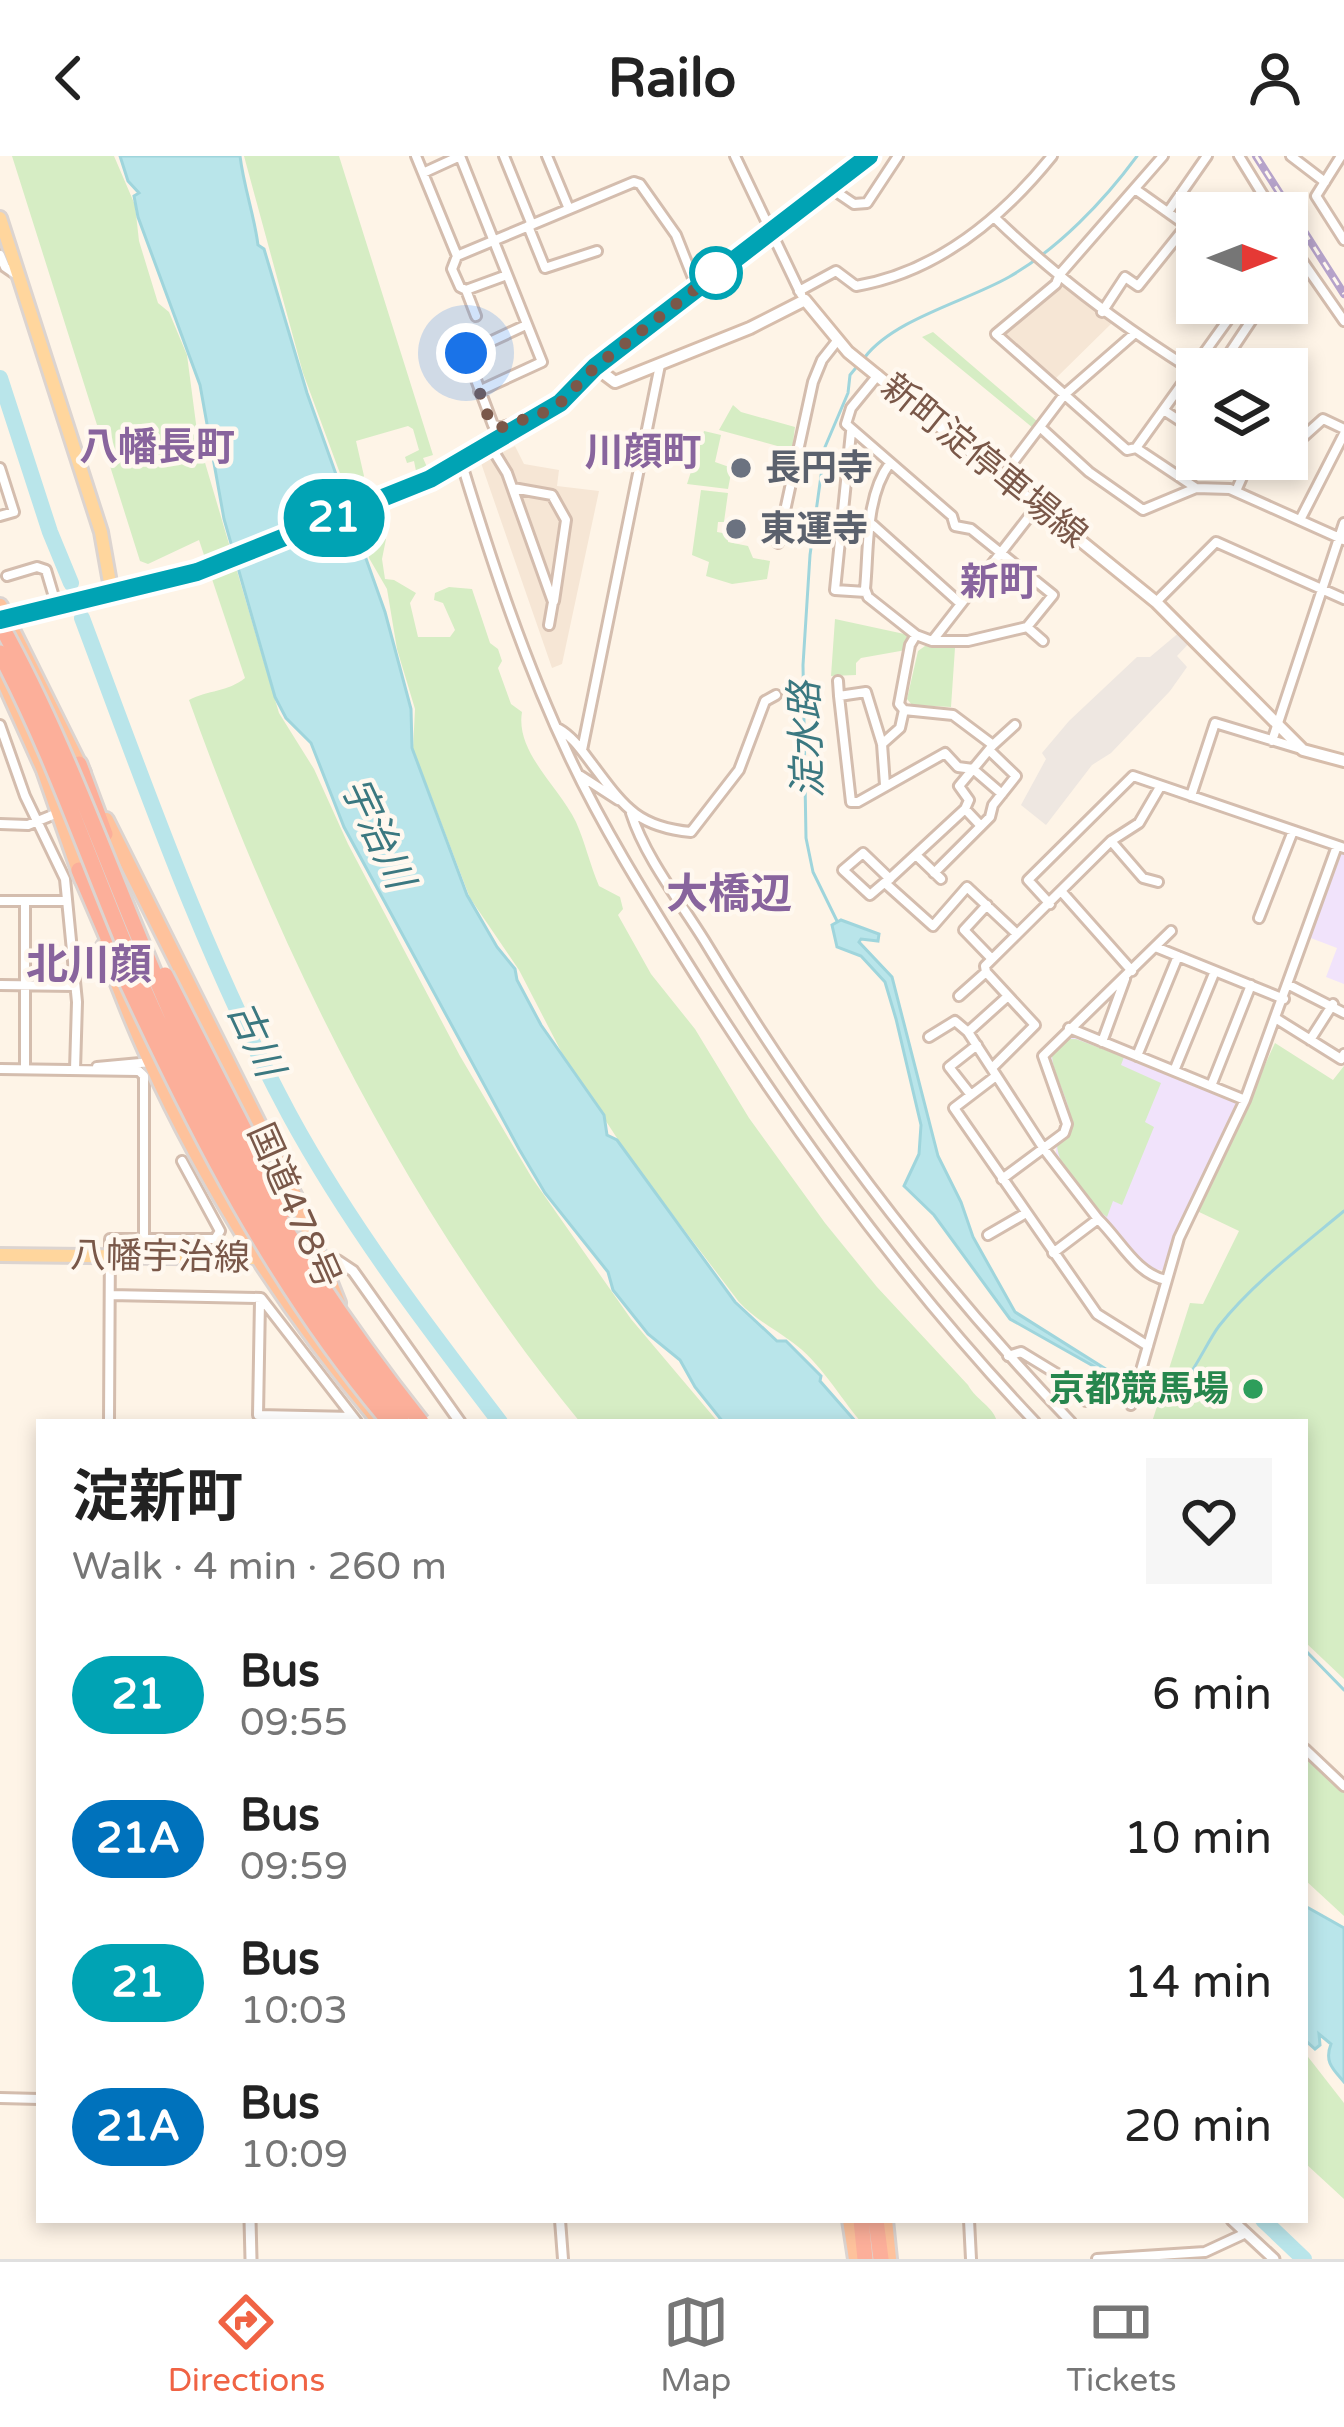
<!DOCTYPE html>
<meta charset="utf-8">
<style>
body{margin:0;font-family:"Varela Round","Noto Sans JP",sans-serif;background:#f6f6f6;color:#222;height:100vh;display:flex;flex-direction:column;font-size:45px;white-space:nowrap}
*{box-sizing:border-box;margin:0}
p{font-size:39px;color:#767676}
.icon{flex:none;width:66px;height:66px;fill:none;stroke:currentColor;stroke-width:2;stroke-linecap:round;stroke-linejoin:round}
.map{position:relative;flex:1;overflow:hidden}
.details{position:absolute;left:36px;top:1263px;width:1272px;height:804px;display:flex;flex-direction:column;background:#fff;border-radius:0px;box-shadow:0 6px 18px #0003}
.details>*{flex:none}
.badge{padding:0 24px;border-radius:39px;font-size:42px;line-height:78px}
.needle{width:78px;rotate:90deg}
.tools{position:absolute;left:1176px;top:36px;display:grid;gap:24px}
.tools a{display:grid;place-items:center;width:132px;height:132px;border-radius:0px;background:#fff;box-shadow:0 6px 18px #0003;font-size:60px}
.you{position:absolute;width:60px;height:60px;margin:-30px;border:9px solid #fff;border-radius:50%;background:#1a73e8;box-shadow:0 0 0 18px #1a73e833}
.map>.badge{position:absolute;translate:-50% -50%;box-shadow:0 0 0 6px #fff}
.round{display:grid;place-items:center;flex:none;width:126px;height:126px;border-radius:0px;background:#f6f6f6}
.summary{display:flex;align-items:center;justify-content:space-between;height:204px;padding:0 36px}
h1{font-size:57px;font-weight:700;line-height:90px}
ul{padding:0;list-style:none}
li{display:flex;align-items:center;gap:36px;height:144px;padding:0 36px}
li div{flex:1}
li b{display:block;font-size:45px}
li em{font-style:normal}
li .badge{min-width:132px;font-weight:700;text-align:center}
header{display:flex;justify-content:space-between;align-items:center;height:156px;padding:0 36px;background:#fff;font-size:54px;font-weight:700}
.menu{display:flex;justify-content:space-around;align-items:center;height:168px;border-top:3px solid #e0e0e0;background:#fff;font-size:33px;color:#767676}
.menu a{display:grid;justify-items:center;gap:6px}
.menu .active{color:#f06344}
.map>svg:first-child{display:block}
.residential{fill:#f6e6d5}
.industrial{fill:#eee7e1}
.education{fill:#f1e3fb}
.green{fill:#d6edc4}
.water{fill:#b9e5ea;stroke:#9fd5dc;stroke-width:3}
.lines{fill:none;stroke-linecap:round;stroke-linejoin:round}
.stream{stroke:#9fd5dc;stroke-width:3}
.river{stroke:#b9e5ea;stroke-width:16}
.minor-casing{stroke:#d4bdae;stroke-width:14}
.tertiary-casing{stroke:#d4bdae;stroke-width:15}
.secondary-casing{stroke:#d7bdab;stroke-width:16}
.primary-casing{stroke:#dcd4d0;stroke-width:18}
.trunk-casing{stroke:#dcd4d0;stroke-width:20}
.motorway-casing{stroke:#dcd4d0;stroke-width:21}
.minor{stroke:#fff;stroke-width:8}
.tertiary{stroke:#fff;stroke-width:9}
.secondary{stroke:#fff;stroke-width:10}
.primary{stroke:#ffd69d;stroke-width:12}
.trunk{stroke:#fec29c;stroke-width:14}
.motorway{stroke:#fcaf9a;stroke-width:15}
.rail-casing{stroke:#b6a3ca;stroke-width:8}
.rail{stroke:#fff8ef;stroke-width:3;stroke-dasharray:9;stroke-linecap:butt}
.motorway-bridge-casing{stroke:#dcd4d0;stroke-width:21;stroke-linecap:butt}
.motorway-bridge{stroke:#fcaf9a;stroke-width:15}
.line-casing{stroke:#fff;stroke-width:27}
.line{stroke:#00a3b4;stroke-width:18}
.walk{stroke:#7a5849;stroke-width:12;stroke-dasharray:0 21.6}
.stop-dot{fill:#fff;stroke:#00a3b4;stroke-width:6}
.worship-dot{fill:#6b7280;stroke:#fff8ef;stroke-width:4.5}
.leisure-dot{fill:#2e9e5b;stroke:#fff8ef;stroke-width:4.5}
.labels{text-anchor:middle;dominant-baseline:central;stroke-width:9;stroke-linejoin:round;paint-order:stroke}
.street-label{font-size:36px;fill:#7a5849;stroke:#fff8ef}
.worship-label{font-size:36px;font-weight:bold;fill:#5b616d;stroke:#fff8ef;text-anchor:start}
.leisure-label{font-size:36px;font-weight:bold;fill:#27864d;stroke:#fff8ef;text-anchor:end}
.neighbourhood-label{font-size:39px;font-weight:bold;fill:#88649d;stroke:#fff8ef}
.water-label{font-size:39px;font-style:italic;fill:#3b7880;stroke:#fff8ef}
.quarter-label{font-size:42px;font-weight:bold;fill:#88649d;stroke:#fff8ef}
</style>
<header><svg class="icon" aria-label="back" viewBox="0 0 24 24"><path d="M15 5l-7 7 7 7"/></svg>Railo<svg class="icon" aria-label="person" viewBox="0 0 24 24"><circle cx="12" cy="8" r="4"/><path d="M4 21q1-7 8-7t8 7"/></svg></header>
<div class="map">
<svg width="1344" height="2103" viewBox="0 0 1344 2103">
<rect width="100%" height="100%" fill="#fef4e7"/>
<path class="residential" d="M 1060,126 L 1113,166 L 1053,225 L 1000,178 Z
M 515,290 L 524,308 L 559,314 L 557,330 L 599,335 L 562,508 L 552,512 L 481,307 Z"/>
<path class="industrial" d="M 1181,475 L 1191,485 L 1177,500 L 1187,511 L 1170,535 L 1111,597 L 1092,609 L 1046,669 L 1021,649 L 1046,603 L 1042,597 L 1069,565 L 1137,501 L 1150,501 Z"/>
<path class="education" d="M 1342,693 L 1344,694 L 1344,828 L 1326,821 L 1337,792 L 1308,781 Z
M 1076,881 L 1237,946 L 1240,951 L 1163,1114 L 1147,1113 L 1138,1104 L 1056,1000 L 1056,988 L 1067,980 L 1072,966 L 1051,909 L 1051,899 L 1067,882 Z"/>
<path class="green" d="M 12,0 L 114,0 L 135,49 L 139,85 L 158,147 L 169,156 L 187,199 L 198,283 L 279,557 L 314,613 L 348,688 L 460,900 L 532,1022 L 631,1163 L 718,1266 L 580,1266 C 406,1054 281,801 189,544 C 208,534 228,536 245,522 L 199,384 L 148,408 L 140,405 Z
M 244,0 L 339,0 L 433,299 L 423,302 L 427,311 L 416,315 L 414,305 L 407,307 L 405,301 L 419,294 L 413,273 L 408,270 L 356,285 L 364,320 L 360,329 L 345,331 L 303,217 Z
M 933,176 L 1038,266 L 1033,272 L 922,181 Z
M 733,249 L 741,256 L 795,271 L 792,294 L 719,274 Z
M 704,275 L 721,279 L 715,306 L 732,312 L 728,333 L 687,328 Z
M 701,334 L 728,337 L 724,366 L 718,366 L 717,376 L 728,378 L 728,386 L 748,390 L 753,402 L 770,405 L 767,423 L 732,428 L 706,420 L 709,406 L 692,399 Z
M 367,374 L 386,383 L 382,403 L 385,423 L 394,424 L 416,437 L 410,447 L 418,481 L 450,481 L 455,474 L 443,447 L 434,444 L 435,437 L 449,431 L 472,433 L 490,487 L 498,493 L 502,505 L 498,512 L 511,548 L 522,556 C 515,596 560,632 576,666 C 585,686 590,709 599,730 L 620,741 L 623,753 L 618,759 L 651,818 L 695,873 L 749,962 L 825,1067 L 877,1131 L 968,1229 C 976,1244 994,1251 997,1266 L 861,1266 C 839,1240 820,1206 792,1186 C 773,1172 756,1164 739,1146 L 632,1005 L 564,901 L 519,814 L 470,742 L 413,593 L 415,553 L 397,493 L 387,433 L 369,402 L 363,376 Z
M 835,463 L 909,479 L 906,494 L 861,502 L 856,507 L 856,519 L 831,520 Z
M 925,490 L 955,492 L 951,551 L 912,549 L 907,543 L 918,495 Z
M 1067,883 L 1076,883 L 1124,901 L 1121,909 L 1161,927 L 1145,966 L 1154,971 L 1122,1049 L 1113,1045 L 1107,1061 C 1088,1048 1057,1011 1057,988 C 1089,967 1054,930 1052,900 Z
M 1275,887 L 1333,924 L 1344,910 L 1344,1523 L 1305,1486 L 1305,1266 L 1152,1266 L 1190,1147 L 1203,1148 L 1239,1075 L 1197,1055 Z
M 1305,1593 L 1344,1630 L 1344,1760 L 1305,1724 Z
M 1305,1897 L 1344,1947 L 1344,2043 L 1305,2007 Z"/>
<path class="water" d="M 120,0 L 240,0 C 244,32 254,58 258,89 L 264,93 L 307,237 L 385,456 L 411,553 L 412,592 L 467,739 L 497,791 L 515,813 L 517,824 L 541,869 L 604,959 L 607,979 L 617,984 L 735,1146 L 777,1185 L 786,1185 L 821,1220 L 820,1225 L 856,1266 L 723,1266 L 695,1231 L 680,1204 L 648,1178 L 613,1134 L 608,1116 L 545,1037 L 519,993 L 344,671 L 311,587 L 286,562 L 275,541 L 224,363 L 200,229 L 138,61 L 134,40 L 139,37 L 128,25 Z
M 841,764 L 879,778 L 878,785 L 861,783 L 859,786 L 892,821 L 938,1000 L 961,1046 L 973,1081 L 1015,1156 L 1131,1229 L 1129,1236 L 1095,1211 L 1010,1163 L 934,1059 L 904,1030 L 919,998 L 921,969 L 896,863 L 885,826 L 861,800 L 837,791 L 832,769 Z
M 1305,1750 L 1344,1772 L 1344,1926 C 1333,1913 1324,1906 1331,1888 L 1319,1878 L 1320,1889 L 1315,1893 L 1305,1884 Z"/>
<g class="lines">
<path class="stream" d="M 865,201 C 894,163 967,145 1009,121 C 1058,93 1104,45 1137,0
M 837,765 L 813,716 L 806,682 L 803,509 L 810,399 L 825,291 L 848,237 L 850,219 L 859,208
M 1171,1237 C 1188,1231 1206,1187 1219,1170 C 1252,1128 1302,1090 1344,1055
M 1305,1494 L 1344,1534"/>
<path class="river" d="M 0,222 L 50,376 L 71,427
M 82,462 C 145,630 204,800 289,958 C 348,1067 425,1168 500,1266
M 1263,2064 L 1304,2103"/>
<g class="minor-casing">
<path id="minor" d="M 416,0 L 457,100 L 452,113 L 460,131 L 466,134 L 507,119
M 504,0 L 532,69
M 547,0 L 569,53
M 735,0 L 801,138
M 1163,0 L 1060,118 L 1056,128 L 996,178 L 1127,294 L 1136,292 L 1196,332
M 1239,0 L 1274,57
M 1291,0 L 1325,26
M 1341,0 L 1316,40 L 1344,84
M 423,17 L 460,0 L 542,206 L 479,235
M 843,17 L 858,0
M 829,31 L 854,48 L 867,47 L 898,0
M 1135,33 L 1197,77
M 1168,56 L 1207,0
M 995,62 C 1056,121 1120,169 1192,214
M 528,70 L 545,112 L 597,95
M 1287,83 L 1344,165
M 0,99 L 5,111 L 18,120
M 457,100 L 634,26 L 640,28 L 676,79 L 697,132
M 466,134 L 476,160
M 799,135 L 836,115 L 856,130 C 937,116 1002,62 1052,0
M 1102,156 L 1125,121 L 1138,130 L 1187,69
M 1219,213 L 1263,147
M 878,219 L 851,252 L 846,268 L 952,360 L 955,370 L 971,373 L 1053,439 L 1027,471 L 968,485 L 932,485 L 916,479 L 868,441 L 865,433 C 869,392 865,341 890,307
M 1165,255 L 1197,276
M 521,265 L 503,271 L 493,269 L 466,197 L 526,169
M 1041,272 L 1089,316 L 1143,354 L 1196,332 L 1230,333 L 1344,384
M 1287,274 L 1303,281 L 1323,263 L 1344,273
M 851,276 L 835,434 L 866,436
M 491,291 L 507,317 L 553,446 L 549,469
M 1136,292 L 1240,147
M 460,302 C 491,404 524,505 570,602 C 602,670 643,736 683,800 C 786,965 901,1125 1035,1266
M 0,312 L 14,356 L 0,360
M 1002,321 L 1064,239 L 1134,178
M 513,332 L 552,339 L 566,364 L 554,445
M 1236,335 L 1250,303
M 1300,364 L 1344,278
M 873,369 L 961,448
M 778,387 L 813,226 L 822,204 L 837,185
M 7,420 L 37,411 L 46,414 L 57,451
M 1156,446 L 1216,386 L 1344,443
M 1027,471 L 1043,485
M 916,479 L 910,489 L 899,548 L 904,554 L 953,559 L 993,589 L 1015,569
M 933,484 L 1038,349
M 838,525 L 839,540
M 0,569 L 25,640 L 65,723 L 77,846 L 75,914
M 559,573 C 573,581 582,595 592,608 C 623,649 636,671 691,676 L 739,614 L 765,545 L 776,539
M 1272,585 L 1344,367
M 882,588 L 900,572 L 904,554
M 993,589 L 959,630 L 969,644 L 965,653 L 885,727 L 933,770 L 967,731 L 1017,778
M 582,594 L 660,209
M 581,620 L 618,644
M 885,629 L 882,588 L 866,536 L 839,540 L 851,646 L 858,646 L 945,597 L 958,611 L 973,613 L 1002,638
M 1191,640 L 1215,567 L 1301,593
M 965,653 L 981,670
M 631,657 C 645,701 679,744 704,784 C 808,957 931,1120 1071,1266
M 0,668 L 28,669 L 60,656
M 1111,685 L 1143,722 L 1158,726
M 916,699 L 941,723
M 934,717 L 990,661 L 993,649 L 1016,620 L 989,594
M 884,727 L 870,739 L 843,714 L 863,697 L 890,723
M 1061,735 L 1132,815
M 0,745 L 67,745
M 1050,748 L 1028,724 L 1133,620 L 1344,692
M 987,749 L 964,774 L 992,803
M 1259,762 L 1293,675
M 1158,792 L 1284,843
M 0,829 L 75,830
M 1289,829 L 1344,857
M 959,840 L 986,816
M 1277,863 L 1341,903 L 1344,898
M 1069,872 L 1245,944
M 968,876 L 1008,840
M 929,881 L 955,865 L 968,876 L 1044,993 L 1098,1063 L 1053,1097
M 1310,884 L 1333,848
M 1102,886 L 1125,823
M 1137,900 L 1178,800
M 97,911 L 151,906
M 993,911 L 1035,869 L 986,816 L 985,810 L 1111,685 L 1139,667 L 1160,631
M 0,913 L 139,915 L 144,920 L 144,1083
M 25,913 L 25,745
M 1174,915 L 1215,815
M 996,920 L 954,952 L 1097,1158 L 1148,1190
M 1211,930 L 1251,829
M 971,939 L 949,911 L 977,889
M 1002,1023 L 1064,977 L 1067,968 L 1043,900 L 1171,775
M 1098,1063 C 1120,1084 1136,1118 1166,1124
M 988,1079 L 1026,1057
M 110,1139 L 261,1142 L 357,1266
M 260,1144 L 258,1259 L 353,1261
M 1008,1200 L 1021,1196 L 1062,1221 L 1086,1245
M 1131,1249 L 1179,1082 L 1245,944 L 1337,690
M 109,1266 L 110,1083 L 215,1083 L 220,1075 L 182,1005
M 1305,1593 L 1344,1630
M 0,1942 L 39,1943
M 560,2064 L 563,2103
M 969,2064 L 971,2103
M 1097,2103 L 1205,2096 L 1246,2077"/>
</g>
<g class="tertiary-casing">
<path id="tertiary" d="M 321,1102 L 338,1105 L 353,1115 L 460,1266
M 250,2064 L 251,2103
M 1232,2064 L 1274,2103"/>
</g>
<g class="secondary-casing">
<path id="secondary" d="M 595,211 L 615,226 L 750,172 L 805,144 L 848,196 L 1156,446 L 1303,594 L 1344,605"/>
</g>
<g class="primary-casing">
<path id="primary" d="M 0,62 L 101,376 L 112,438
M 0,464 L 173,424 L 430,323 L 559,247 L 595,211 L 869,0
M 0,1099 L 266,1102"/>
</g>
<g class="trunk-casing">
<path id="trunk" d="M 0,450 L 83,617
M 0,516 L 44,614 L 82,723
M 106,664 L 298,1047 L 338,1147
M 104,790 C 165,963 262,1126 380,1266
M 850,2064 L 856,2103
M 885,2064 L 889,2103"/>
</g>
<g class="motorway-casing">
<path id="motorway" d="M 79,608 L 105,678
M 79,714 L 124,819
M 861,2064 L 865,2103
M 876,2064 L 881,2103"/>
</g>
<use href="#minor" class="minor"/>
<use href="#tertiary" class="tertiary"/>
<use href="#secondary" class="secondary"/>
<use href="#primary" class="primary"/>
<use href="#trunk" class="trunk"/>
<use href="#motorway" class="motorway"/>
<g class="rail-casing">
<path id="rail" d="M 1256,0 L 1344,138"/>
</g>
<use href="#rail" class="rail"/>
<g class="motorway-bridge-casing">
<path id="motorway-bridge" d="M 0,468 C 74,601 120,748 184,886 C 247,1022 328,1149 421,1266
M 0,497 C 57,605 95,723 144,834 C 212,988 299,1133 402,1266
M 124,819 C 197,976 273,1126 384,1259
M 165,819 L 285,1054"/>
</g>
<use href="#motorway-bridge" class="motorway-bridge"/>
</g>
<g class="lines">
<g class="line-casing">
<path id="line" d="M 0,464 L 197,416 L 430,323 L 560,247 L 595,211 L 869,0"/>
</g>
<use href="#line" class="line"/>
<path class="walk" d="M 466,197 L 490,266 L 502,271 L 545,256 L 560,247 L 595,211 L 716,117"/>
</g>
<circle class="stop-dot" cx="716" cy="117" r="24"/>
<g class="worship-dot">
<circle cx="741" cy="312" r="12"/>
<circle cx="736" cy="373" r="12"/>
</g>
<circle class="leisure-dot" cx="1253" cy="1233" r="12"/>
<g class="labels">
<g class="street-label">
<text transform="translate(984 305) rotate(39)">新町淀停車場線</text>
<text transform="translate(294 1050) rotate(66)">国道478号</text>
<text transform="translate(160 1101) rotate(1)">八幡宇治線</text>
</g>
<g class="worship-label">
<text x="765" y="312">長円寺</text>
<text x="760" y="373">東運寺</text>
</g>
<g class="leisure-label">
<text x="1229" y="1233">京都競馬場</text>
</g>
<g class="neighbourhood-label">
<text x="157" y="291">八幡長町</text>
<text x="643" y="296">川顔町</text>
<text x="999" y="426">新町</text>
</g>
<g class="water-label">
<text transform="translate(807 584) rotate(-92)">淀水路</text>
<text transform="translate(377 677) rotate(65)">宇治川</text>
<text transform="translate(255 883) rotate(65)">古川</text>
</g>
<g class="quarter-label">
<text x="729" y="738">大橋辺</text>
<text x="89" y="809">北川顔</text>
</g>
</g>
</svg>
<div class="tools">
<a><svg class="needle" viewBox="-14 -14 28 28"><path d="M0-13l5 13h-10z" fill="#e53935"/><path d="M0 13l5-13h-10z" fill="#767676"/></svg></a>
<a><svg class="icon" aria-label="layers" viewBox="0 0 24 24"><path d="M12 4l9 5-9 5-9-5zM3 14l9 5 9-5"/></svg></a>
</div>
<div class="you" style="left:466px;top:197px"></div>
<b class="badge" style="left:334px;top:362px;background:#00a3b4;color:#fff">21</b>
<section class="details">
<div class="summary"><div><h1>淀新町</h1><p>Walk · 4 min · 260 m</p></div><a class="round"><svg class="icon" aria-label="heart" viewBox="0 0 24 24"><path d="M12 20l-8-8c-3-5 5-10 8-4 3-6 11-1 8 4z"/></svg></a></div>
<ul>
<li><span class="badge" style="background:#00a3b4;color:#fff">21</span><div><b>Bus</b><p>09:55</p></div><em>6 min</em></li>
<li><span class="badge" style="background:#0072bc;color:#fff">21A</span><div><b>Bus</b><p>09:59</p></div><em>10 min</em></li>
<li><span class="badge" style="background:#00a3b4;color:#fff">21</span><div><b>Bus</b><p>10:03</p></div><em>14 min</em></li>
<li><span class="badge" style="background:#0072bc;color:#fff">21A</span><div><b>Bus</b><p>10:09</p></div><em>20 min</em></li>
</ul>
</section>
</div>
<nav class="menu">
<a class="active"><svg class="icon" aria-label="directions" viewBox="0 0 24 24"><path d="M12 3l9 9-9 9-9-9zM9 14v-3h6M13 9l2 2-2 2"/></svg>Directions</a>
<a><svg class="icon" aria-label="map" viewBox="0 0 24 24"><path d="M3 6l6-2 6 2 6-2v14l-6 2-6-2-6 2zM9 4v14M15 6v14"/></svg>Map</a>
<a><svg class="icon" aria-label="tickets" viewBox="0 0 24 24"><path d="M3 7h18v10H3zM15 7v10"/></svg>Tickets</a>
</nav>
